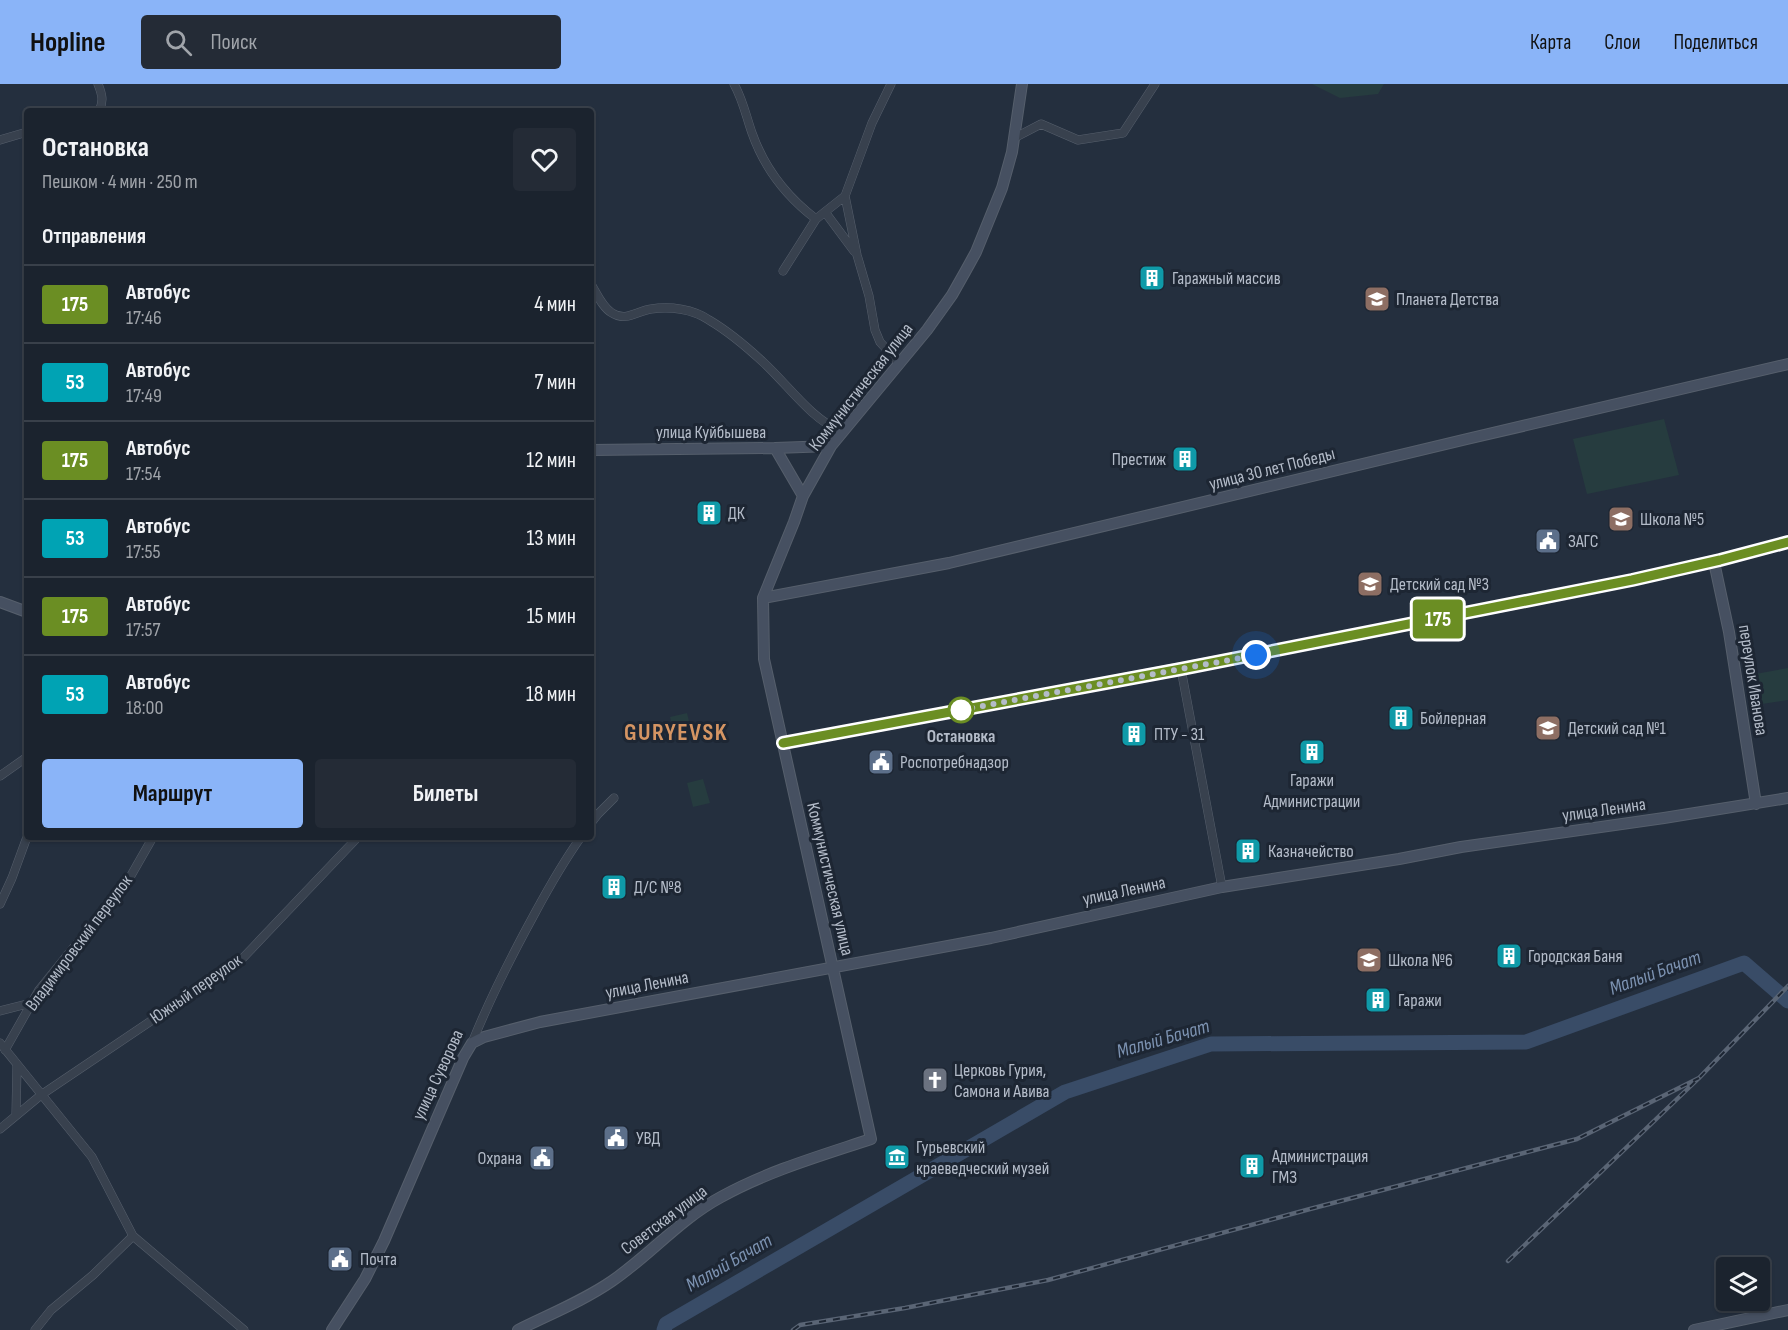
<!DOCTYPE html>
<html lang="ru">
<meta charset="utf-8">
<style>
body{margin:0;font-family:"Sofia Sans Condensed",sans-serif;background:#242b36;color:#f1f3f6;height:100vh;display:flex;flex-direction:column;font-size:22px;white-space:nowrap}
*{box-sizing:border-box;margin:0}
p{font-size:20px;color:#a0a4aa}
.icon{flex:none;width:33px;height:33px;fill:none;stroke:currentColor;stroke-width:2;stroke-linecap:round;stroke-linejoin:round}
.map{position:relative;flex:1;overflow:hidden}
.drawer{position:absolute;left:24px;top:24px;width:570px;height:732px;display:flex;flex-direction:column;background:#1b232e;border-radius:6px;box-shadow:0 2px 4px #0004,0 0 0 2px #39404a}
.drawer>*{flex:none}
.badge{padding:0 12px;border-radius:4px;font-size:21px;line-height:39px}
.buttons{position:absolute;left:1716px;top:1173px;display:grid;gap:12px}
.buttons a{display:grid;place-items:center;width:54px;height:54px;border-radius:6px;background:#1b232e;box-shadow:0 2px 4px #0004,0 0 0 2px #39404a;font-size:30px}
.you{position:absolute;width:30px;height:30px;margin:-15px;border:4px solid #fff;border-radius:50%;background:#1a73e8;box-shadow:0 0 0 9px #1a73e833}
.map>.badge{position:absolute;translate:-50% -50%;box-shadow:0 0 0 3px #fff}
h2{padding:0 18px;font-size:22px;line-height:54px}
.round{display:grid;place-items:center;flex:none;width:63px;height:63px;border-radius:6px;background:#242b36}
.summary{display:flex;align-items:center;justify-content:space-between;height:102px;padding:0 18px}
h1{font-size:28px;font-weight:700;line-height:45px}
.primary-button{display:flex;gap:12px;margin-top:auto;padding:12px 18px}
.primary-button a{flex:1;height:69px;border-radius:6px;background:#8ab4f8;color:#111;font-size:24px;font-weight:700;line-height:69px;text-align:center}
.primary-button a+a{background:#242b36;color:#f1f3f6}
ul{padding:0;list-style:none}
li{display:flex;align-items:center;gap:18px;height:78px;padding:0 18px;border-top:2px solid #39404a}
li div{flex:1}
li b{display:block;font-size:22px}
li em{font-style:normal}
li .badge{min-width:66px;font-weight:700;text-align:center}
header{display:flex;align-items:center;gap:36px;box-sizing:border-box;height:84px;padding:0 30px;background:#8ab4f8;color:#111}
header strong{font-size:28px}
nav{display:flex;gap:33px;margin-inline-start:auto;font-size:21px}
.search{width:420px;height:54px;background:#242b36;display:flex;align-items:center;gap:15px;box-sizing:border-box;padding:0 21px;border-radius:6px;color:#a0a4aa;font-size:22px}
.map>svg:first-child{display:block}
.green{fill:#263c3f}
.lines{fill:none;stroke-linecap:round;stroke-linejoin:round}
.river{stroke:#394c67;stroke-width:15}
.street-casing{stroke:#565f6c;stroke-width:9}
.secondary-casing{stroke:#565f6c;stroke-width:12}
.street{stroke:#38414e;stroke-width:8}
.secondary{stroke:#465061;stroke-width:10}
.rail-casing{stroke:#5a6575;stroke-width:4.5}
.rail{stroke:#1d2633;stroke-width:2;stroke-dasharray:7;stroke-linecap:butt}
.line-casing{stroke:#fff;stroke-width:14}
.line{stroke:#6b8e23;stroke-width:9}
.walk{stroke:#b4bcc9;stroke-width:6;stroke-dasharray:0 10.8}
.stop-dot{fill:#fff;stroke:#6b8e23;stroke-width:3}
.labels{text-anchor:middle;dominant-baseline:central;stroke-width:6;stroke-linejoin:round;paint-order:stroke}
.poi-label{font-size:18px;fill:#b4bcc9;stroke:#1d2633;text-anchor:start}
.street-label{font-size:18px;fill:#b4bcc9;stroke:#1d2633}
.stop-label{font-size:18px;font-weight:bold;fill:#b4bcc9;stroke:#1d2633}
.water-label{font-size:20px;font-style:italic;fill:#7c92b1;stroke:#1d2633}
.district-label{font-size:24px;font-weight:bold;letter-spacing:1.5px;fill:#d59563;stroke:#1d2633}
</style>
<header>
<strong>Hopline</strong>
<div class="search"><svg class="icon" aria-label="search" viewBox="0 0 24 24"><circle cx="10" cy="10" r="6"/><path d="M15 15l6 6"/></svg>Поиск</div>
<nav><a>Карта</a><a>Слои</a><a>Поделиться</a></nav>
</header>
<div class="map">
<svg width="1788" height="1246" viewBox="0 0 1788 1246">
<rect width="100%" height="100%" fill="#242f3e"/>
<path class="green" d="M 1312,0 L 1384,0 L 1378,10 L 1340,14 Z
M 1664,335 L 1679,391 L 1587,410 L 1573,355 Z
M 1788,584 L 1788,616 L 1755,621 L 1750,591 Z
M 687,629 L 693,653 L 676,657 L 670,633 Z
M 703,695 L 710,719 L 693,723 L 687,699 Z"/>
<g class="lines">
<path class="river" d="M 664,1246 L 666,1240 L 1065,1008 L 1211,960 L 1526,958 L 1744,879 L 1788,917"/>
<g class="street-casing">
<path id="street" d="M 98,0 C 102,10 104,17 99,27
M 734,0 C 743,16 746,32 752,49 C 764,83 787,113 816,135
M 891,0 L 872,39 L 845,112 L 857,171 L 869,212 L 875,246 L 880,258 L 900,280
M 1014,54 L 1041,40 L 1078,56 L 1123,49 L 1155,0
M 0,56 L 27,48
M 825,128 L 854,167
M 783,187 L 816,135 L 845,112
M 591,200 C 597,210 602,223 612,229 C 626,238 637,227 651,225 C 670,222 693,225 709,236 C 726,246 749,265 763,278 C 789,302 810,334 842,348
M 1181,585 L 1222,803
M 0,692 L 27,673
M 591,739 L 598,730 L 614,714
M 0,820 L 12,794 L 27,753
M 0,927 L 31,919
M 0,959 L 92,1073 L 133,1152 L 244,1246
M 472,959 C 490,914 512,871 535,829 C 549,803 564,777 581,753
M 5,966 L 39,906 L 129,795 L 153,753
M 16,1031 L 17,981
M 0,1045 L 41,1011 L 240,877 L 358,753
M 35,1246 L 51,1226 L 93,1191 L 133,1152"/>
</g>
<g class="secondary-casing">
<path id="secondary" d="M 775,364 L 831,362
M 591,366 L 775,364 L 803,412
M 1714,478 L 1729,548 L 1756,720
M 763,514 L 949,479 L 1467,355 L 1788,280
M 0,518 L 27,528
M 783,659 C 986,621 1188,584 1391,544 C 1524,518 1657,493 1788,458
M 332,1246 L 365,1195 L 384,1157 L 463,974 L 472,959 L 484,953 L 540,938 L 991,854 L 1222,803 L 1399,775 L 1461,763 L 1664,734 L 1788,714
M 518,1246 C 550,1230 583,1217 612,1197 C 650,1171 680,1135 721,1113 C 768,1087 820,1072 871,1055 L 764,575 L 763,514 L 794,438 L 803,412 L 831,362 L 927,246 L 952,211 L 965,188 L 976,168 L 1002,104 L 1012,68 L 1022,0
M 1694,1246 L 1788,1226"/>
</g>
<use href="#street" class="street"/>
<use href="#secondary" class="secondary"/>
<g class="rail-casing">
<path id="rail" d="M 1508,1177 L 1699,994 L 1788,902
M 793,1246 L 800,1241 L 905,1224 L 1048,1196 L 1310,1125 L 1577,1055 L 1699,994"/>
</g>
<use href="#rail" class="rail"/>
</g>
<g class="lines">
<g class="line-casing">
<path id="line" d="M 783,659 L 1181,585 L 1632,496 L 1720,476 L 1788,458"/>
</g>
<use href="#line" class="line"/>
<path class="walk" d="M 961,626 L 956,627 L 1256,571"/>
</g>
<defs>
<g id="building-square" transform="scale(1.35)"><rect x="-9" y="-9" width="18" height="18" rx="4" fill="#0f9aa8" stroke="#1d2633"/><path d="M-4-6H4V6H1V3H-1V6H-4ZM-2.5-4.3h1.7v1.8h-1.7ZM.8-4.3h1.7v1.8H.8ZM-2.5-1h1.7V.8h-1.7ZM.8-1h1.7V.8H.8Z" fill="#fff"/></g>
<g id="school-square" transform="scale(1.35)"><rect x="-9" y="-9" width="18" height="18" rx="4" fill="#8d6e63" stroke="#1d2633"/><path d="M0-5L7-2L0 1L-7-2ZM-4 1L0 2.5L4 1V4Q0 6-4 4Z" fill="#fff"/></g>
<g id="civic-square" transform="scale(1.35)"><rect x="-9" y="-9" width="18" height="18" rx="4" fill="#5c6f8a" stroke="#1d2633"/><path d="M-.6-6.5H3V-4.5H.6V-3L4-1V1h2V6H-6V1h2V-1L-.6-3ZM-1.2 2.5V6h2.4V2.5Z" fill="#fff"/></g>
<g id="church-square" transform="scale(1.35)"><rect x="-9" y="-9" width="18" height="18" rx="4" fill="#6b7280" stroke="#1d2633"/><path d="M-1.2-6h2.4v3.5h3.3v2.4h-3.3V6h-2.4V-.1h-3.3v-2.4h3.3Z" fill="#fff"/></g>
<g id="museum-square" transform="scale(1.35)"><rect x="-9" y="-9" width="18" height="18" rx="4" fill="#0f9aa8" stroke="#1d2633"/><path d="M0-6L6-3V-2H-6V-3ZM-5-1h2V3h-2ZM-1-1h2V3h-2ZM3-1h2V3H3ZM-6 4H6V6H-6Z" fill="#fff"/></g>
</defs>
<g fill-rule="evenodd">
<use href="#building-square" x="1152" y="194"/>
<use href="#school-square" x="1377" y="215"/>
<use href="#building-square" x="1185" y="375"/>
<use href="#building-square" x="709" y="429"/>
<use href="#school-square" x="1621" y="435"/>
<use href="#civic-square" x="1548" y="457"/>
<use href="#school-square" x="1370" y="500"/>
<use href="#building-square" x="1401" y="634"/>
<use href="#school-square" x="1548" y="644"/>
<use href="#building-square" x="1134" y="650"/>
<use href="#building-square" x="1312" y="668"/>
<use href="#civic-square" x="881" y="678"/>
<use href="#building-square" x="1248" y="767"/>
<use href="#building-square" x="614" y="803"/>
<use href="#building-square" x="1509" y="872"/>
<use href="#school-square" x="1369" y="876"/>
<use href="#building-square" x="1378" y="916"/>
<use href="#church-square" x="935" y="996"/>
<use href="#civic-square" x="616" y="1054"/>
<use href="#museum-square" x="897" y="1073"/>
<use href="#civic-square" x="542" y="1074"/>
<use href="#building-square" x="1252" y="1082"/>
<use href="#civic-square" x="340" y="1175"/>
</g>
<circle class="stop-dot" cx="961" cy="626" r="12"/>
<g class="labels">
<g class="poi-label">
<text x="1172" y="194">Гаражный массив</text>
<text x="1396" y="215">Планета Детства</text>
<text x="1166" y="375" text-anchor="end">Престиж</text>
<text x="728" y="429">ДК</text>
<text x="1640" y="435">Школа №5</text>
<text x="1568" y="457">ЗАГС</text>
<text x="1390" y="500">Детский сад №3</text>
<text x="1420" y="634">Бойлерная</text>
<text x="1568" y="644">Детский сад №1</text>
<text x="1154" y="650">ПТУ - 31</text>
<text x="900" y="678">Роспотребнадзор</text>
<text x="1312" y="696" text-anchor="middle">Гаражи<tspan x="1312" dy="21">Администрации</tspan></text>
<text x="1268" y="767">Казначейство</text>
<text x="634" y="803">Д/С №8</text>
<text x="1528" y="872">Городская Баня</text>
<text x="1388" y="876">Школа №6</text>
<text x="1398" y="916">Гаражи</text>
<text x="954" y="986">Церковь Гурия,<tspan x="954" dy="21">Самона и Авива</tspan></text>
<text x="636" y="1054">УВД</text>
<text x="916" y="1063">Гурьевский<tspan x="916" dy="21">краеведческий музей</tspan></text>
<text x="1272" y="1072">Администрация<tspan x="1272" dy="21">ГМЗ</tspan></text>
<text x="522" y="1074" text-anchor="end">Охрана</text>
<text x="360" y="1175">Почта</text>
</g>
<g class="street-label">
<text transform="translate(861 303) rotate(-52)">Коммунистическая улица</text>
<text x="711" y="348">улица Куйбышева</text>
<text transform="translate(1272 385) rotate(-14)">улица 30 лет Победы</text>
<text transform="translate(1753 596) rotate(81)">переулок Иванова</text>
<text transform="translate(1604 726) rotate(-8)">улица Ленина</text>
<text transform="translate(830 795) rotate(77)">Коммунистическая улица</text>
<text transform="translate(1124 807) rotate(-12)">улица Ленина</text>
<text transform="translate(79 859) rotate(-53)">Владимировский переулок</text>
<text transform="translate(647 901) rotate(-11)">улица Ленина</text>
<text transform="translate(196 905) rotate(-35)">Южный переулок</text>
<text transform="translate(438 991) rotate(-65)">улица Суворова</text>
<text transform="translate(664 1136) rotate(-37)">Советская улица</text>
</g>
<g class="stop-label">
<text x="961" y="652">Остановка</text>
</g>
<g class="water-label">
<text transform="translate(1655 889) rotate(-20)">Малый Бачат</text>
<text transform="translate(1163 955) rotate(-16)">Малый Бачат</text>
<text transform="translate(729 1179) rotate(-30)">Малый Бачат</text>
</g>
<g class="district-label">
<text x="676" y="648">GURYEVSK</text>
</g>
</g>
</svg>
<div class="buttons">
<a><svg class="icon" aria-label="layers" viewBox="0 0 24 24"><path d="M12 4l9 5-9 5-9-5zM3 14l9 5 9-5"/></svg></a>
</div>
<div class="you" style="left:1256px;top:571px"></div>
<b class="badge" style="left:1438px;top:535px;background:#6b8e23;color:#fff">175</b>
<section class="drawer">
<div class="summary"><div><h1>Остановка</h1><p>Пешком · 4 мин · 250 m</p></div><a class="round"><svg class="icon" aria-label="heart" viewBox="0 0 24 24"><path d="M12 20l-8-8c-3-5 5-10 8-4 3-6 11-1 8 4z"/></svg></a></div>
<h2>Отправления</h2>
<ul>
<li><span class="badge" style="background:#6b8e23;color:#fff">175</span><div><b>Автобус</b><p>17:46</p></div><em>4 мин</em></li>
<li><span class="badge" style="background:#00a3b4;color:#fff">53</span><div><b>Автобус</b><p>17:49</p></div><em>7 мин</em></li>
<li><span class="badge" style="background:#6b8e23;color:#fff">175</span><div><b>Автобус</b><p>17:54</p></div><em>12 мин</em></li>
<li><span class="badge" style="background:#00a3b4;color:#fff">53</span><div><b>Автобус</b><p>17:55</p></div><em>13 мин</em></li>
<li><span class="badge" style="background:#6b8e23;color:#fff">175</span><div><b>Автобус</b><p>17:57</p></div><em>15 мин</em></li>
<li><span class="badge" style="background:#00a3b4;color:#fff">53</span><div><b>Автобус</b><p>18:00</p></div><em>18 мин</em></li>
</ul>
<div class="primary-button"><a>Маршрут</a><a>Билеты</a></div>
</section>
</div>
